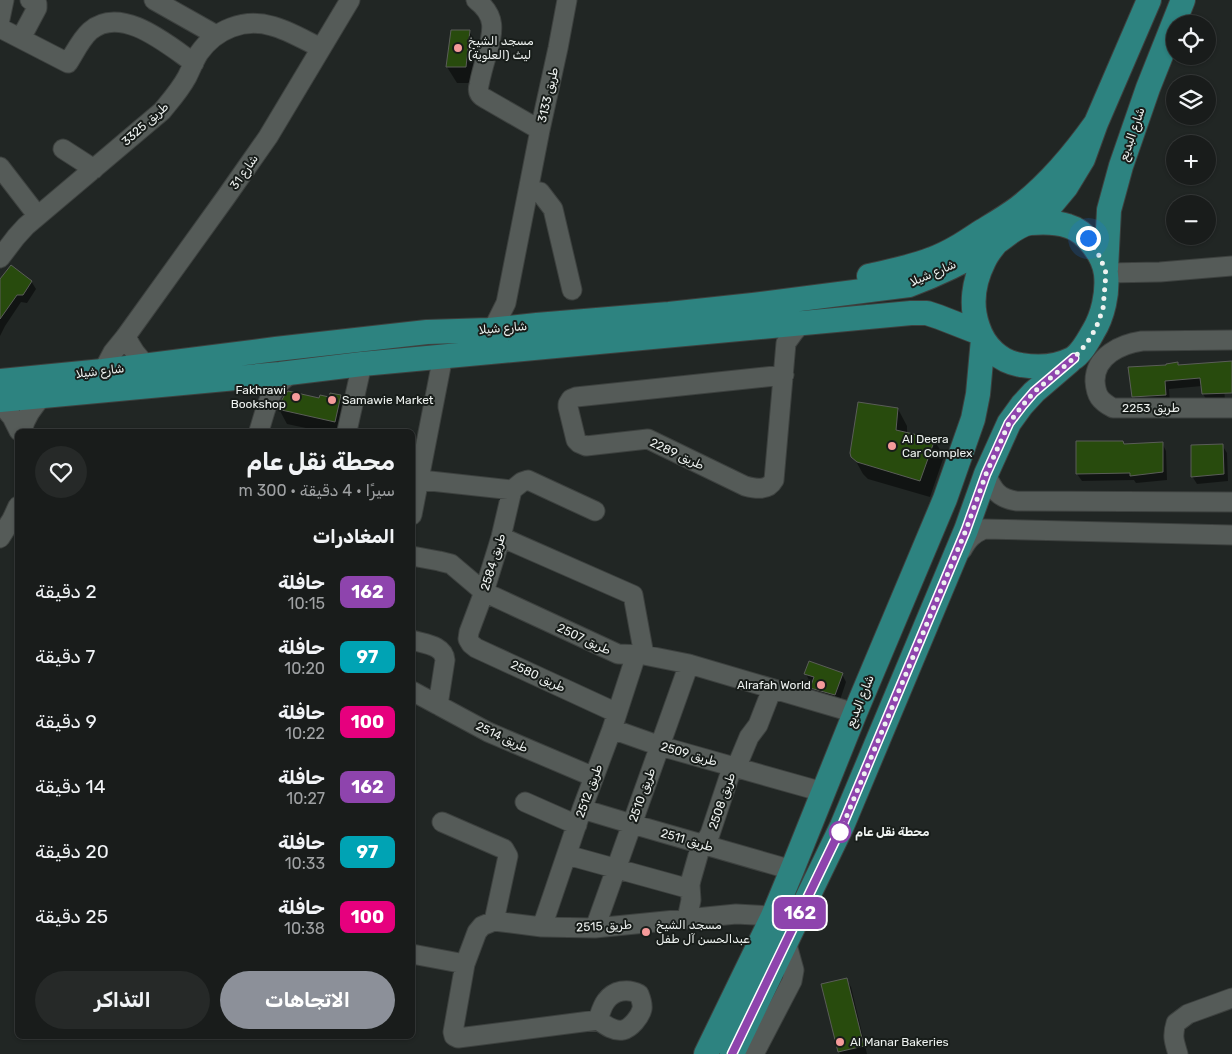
<!DOCTYPE html>
<html lang="ar">
<meta charset="utf-8">
<style>
body{margin:0;font-family:Rubik,"Noto Sans Arabic",sans-serif;background:#262928;color:#f1f3f6;direction:rtl;height:100vh;display:flex;flex-direction:column;font-size:19px;white-space:nowrap}
*{box-sizing:border-box;margin:0}
p{font-size:16px;color:#9fa1a3}
.icon{flex:none;width:28px;height:28px;fill:none;stroke:currentColor;stroke-width:2;stroke-linecap:round;stroke-linejoin:round}
.map{position:relative;flex:1;overflow:hidden;direction:ltr}
.sheet{position:absolute;left:15px;top:429px;width:400px;height:610px;display:flex;flex-direction:column;background:#191c1b;border-radius:8px;box-shadow:0 1px 4px #0004,0 0 0 1px #373a3a;direction:rtl}
.sheet>*{flex:none}
.badge{padding:0 10px;border-radius:8px;font-size:18px;line-height:32px}
.fabs{position:absolute;left:1166px;top:15px;display:grid;gap:10px}
.fabs a{display:grid;place-items:center;width:50px;height:50px;border-radius:50%;background:#191c1b;box-shadow:0 1px 4px #0004,0 0 0 1px #373a3a;font-size:25px}
.you{position:absolute;width:25px;height:25px;margin:-12px;border:4px solid #fff;border-radius:50%;background:#1a73e8;box-shadow:0 0 0 8px #1a73e833}
.map>.badge{position:absolute;translate:-50% -50%;box-shadow:0 0 0 2px #fff}
h2{padding:0 20px;font-size:19px;line-height:45px}
.round{display:grid;place-items:center;flex:none;width:52px;height:52px;border-radius:26px;background:#262928}
.summary{display:flex;align-items:center;justify-content:space-between;height:85px;padding:0 20px}
h1{font-size:24px;font-weight:700;line-height:38px}
.cta{display:flex;gap:10px;margin-top:auto;padding:10px 20px}
.cta a{flex:1;height:58px;border-radius:30px;background:#8c9099;color:#fff;font-size:20px;font-weight:700;line-height:58px;text-align:center}
.cta a+a{background:#262928;color:#f1f3f6}
ul{padding:0;list-style:none}
li{display:flex;align-items:center;gap:15px;height:65px;padding:0 20px}
li div{flex:1}
li b{display:block;font-size:19px}
li em{font-style:normal}
li .badge{min-width:55px;font-weight:700;text-align:center}
.map>svg:first-child{display:block}
.shadow{fill:#0007}
.building{fill:#284b0d;stroke:#5a5d58}
.lines{fill:none;stroke-linecap:round;stroke-linejoin:round}
.minor-casing{stroke:#3d413f;stroke-width:21}
.major-casing{stroke:#3d413f;stroke-width:26}
.minor{stroke:#555b58;stroke-width:19}
.major{stroke:#2d8380;stroke-width:24}
.line-casing{stroke:#fff;stroke-width:11}
.line{stroke:#8e44ad;stroke-width:8}
.walk{stroke:#eef2f0;stroke-width:5;stroke-dasharray:0 9}
.poi-dot{fill:#f59b9a;stroke:#181d1a;stroke-width:2}
.stop-dot{fill:#fff;stroke:#8e44ad;stroke-width:2.5}
.labels{text-anchor:middle;dominant-baseline:central;stroke-width:4;stroke-linejoin:round;paint-order:stroke}
.poi-label{font-size:12px;fill:#eef2f0;stroke:#181d1a;text-anchor:start}
.street-label{font-size:12px;fill:#eef2f0;stroke:#181d1a}
.stop-label{font-size:12px;font-weight:bold;fill:#eef2f0;stroke:#181d1a;text-anchor:start}
</style>
<div class="map">
<svg width="1232" height="1054" viewBox="0 0 1232 1054">
<rect width="100%" height="100%" fill="#212624"/>
<path class="shadow" d="M 469,31 L 479,48 L 475,83 L 457,83 L 447,67 Z
M 0,281 L 31,281 L 36,289 L 27,303 L 21,302 L 5,326 L 0,336 Z
M 1177,363 L 1179,366 L 1223,371 L 1225,401 L 1208,402 L 1203,394 L 1202,386 L 1169,389 L 1170,403 L 1138,404 L 1134,396 L 1167,366 Z
M 340,396 L 348,411 L 344,431 L 320,431 L 287,424 L 279,409 L 285,397 L 320,399 Z
M 898,409 L 907,426 L 907,434 L 934,440 L 944,456 L 930,497 L 868,479 L 863,474 L 853,456 Z
M 1162,443 L 1166,451 L 1167,480 L 1136,483 L 1134,480 L 1082,481 L 1077,474 L 1124,446 Z
M 1222,445 L 1227,453 L 1228,481 L 1197,484 L 1192,476 Z
M 806,674 L 842,674 L 846,682 L 839,703 L 816,696 L 811,688 L 813,683 L 810,682 Z
M 846,979 L 851,987 L 867,1054 L 840,1054 L 839,1052 L 823,985 Z"/>
<path class="building" d="M 451,30 L 470,30 L 466,67 L 446,67 Z
M 11,265 L 32,281 L 23,295 L 17,295 L 0,319 L 0,279 Z
M 1232,361 L 1232,393 L 1202,394 L 1200,378 L 1165,381 L 1166,395 L 1132,397 L 1128,367 L 1166,365 L 1166,364 L 1178,362 L 1178,365 Z
M 288,391 L 319,398 L 320,395 L 329,397 L 330,393 L 341,395 L 335,422 L 277,409 L 284,396 Z
M 858,402 L 898,408 L 896,430 L 935,439 L 920,481 L 857,462 L 851,457 L 850,453 Z
M 1076,441 L 1123,441 L 1124,444 L 1163,442 L 1163,472 L 1130,476 L 1130,473 L 1076,474 Z
M 1223,444 L 1224,474 L 1191,477 L 1191,445 Z
M 809,661 L 843,673 L 835,695 L 810,688 L 814,677 L 804,674 Z
M 847,978 L 864,1046 L 838,1052 L 821,984 Z"/>
<g class="lines">
<g class="minor-casing">
<path id="minor" d="M 154,0 L 216,35
M 476,0 C 497,16 493,31 487,54 C 484,64 481,75 479,85 C 477,92 480,96 486,99 L 540,130
M 0,19 L 4,0
M 0,28 L 68,63 C 75,52 81,39 90,31 C 121,4 168,45 194,63
M 21,38 L 37,8 L 37,4 L 30,0
M 63,149 L 94,169
M 0,167 L 37,215
M 529,191 L 540,192 L 553,209 L 572,290
M 0,258 L 16,237 L 26,226 L 162,111 C 171,100 180,90 187,77 C 191,69 194,61 199,53 C 216,29 244,18 272,26 C 288,30 306,41 321,48
M 1106,273 L 1160,272 L 1232,266
M 489,330 L 496,323 L 506,303 L 540,130 L 558,48 L 567,0
M 126,336 C 131,348 137,357 147,365
M 1232,340 L 1142,341 C 1121,344 1095,356 1095,381 C 1096,396 1100,401 1113,408 L 1232,408
M 103,371 L 113,352 L 126,336 L 226,197 L 268,137 L 350,0
M 784,375 L 576,397 L 571,399 L 568,404 L 568,407 L 576,440 L 579,443 L 586,446 L 648,439 L 745,486 C 756,489 768,491 774,480 L 786,343 L 794,332 L 802,323
M 0,403 L 12,417 L 19,431
M 22,431 C 25,417 34,405 44,395
M 259,431 C 267,406 269,386 294,372
M 347,431 L 362,364
M 986,474 C 993,490 998,498 1016,501 L 1232,502
M 412,479 L 512,490
M 595,511 L 528,480 L 522,482 L 512,490 L 501,537 L 484,592 L 469,632 L 468,639 L 471,644 L 476,648 L 617,713
M 412,515 L 443,356
M 501,537 L 633,595 L 644,655
M 0,538 L 12,519 L 18,506
M 962,550 C 968,539 973,534 984,529 L 1232,535
M 412,556 L 439,561 L 451,564 L 484,592 L 618,654 L 644,655 L 689,664 L 855,713
M 412,640 C 424,644 444,645 445,660 L 438,705
M 412,691 L 488,732 L 594,777
M 612,729 L 660,746 L 823,792
M 525,802 L 577,825
M 582,809 L 632,824 L 792,870
M 442,822 L 504,849 L 508,856 L 494,921
M 567,855 L 690,889
M 687,919 L 691,900 L 690,885 L 691,880 L 699,852 L 710,834 L 731,771 L 739,761 L 749,737 L 758,725 L 772,689
M 542,927 L 582,809 L 612,729 L 636,655
M 595,928 L 689,664
M 412,954 L 465,964 L 477,932 L 482,926 L 494,921 L 542,927 L 595,928 L 736,914 L 773,916
M 465,964 L 453,1032 L 454,1036 L 458,1038 L 598,1020 C 605,1025 614,1032 623,1030 C 631,1028 640,1017 642,1009 C 643,1004 641,999 639,994 C 628,988 614,990 606,1001 C 602,1006 600,1014 598,1020
M 754,1054 L 792,981 L 794,970 L 786,941
M 1178,1054 C 1174,1041 1172,1036 1176,1023 L 1188,1014 L 1232,998"/>
</g>
<g class="major-casing">
<path id="major" d="M 1028,223 L 1051,205 L 1066,187 L 1083,159 L 1096,123 L 1149,0
M 1106,269 L 1109,210 L 1121,166 L 1148,88 L 1183,0
M 869,276 C 890,271 912,267 932,259 C 949,253 964,243 979,233 C 992,225 1006,217 1018,208 C 1048,185 1074,154 1096,123
M 0,381 L 103,371 L 276,349 L 427,332 L 489,330 L 537,325 L 669,314 L 753,305 L 909,285 C 939,274 967,260 994,244 C 1006,237 1016,225 1030,223 C 1042,222 1057,222 1068,226 C 1086,231 1104,256 1106,274 C 1108,293 1103,316 1093,332 C 1088,341 1081,354 1072,359 C 1056,367 1038,368 1021,365 C 1000,362 984,346 978,327 C 970,305 974,281 984,261 C 987,254 992,248 997,242
M 0,400 L 280,374 L 362,364 L 911,313 L 927,313 L 939,317 L 980,333
M 706,1054 L 773,916 L 792,870 L 855,713 L 945,499 L 973,419 L 978,394 L 983,339
M 732,1054 L 842,826 L 966,530 L 986,474 L 1009,423 L 1022,405 L 1034,392 L 1069,362"/>
</g>
<use href="#minor" class="minor"/>
<use href="#major" class="major"/>
</g>
<g class="lines">
<g class="line-casing">
<path id="line" d="M 732,1054 L 842,826 L 966,530 L 986,474 L 1009,423 L 1022,406 L 1034,392 L 1074,358"/>
</g>
<use href="#line" class="line"/>
<path class="walk" d="M 840,832 L 966,530 L 986,474 L 1009,423 L 1022,406 L 1034,392 L 1074,358 L 1087,343 L 1096,328 L 1103,309 L 1106,273 L 1100,257 L 1088,238"/>
</g>
<g class="poi-dot">
<circle cx="458" cy="48" r="5"/>
<circle cx="296" cy="397" r="5"/>
<circle cx="332" cy="400" r="5"/>
<circle cx="892" cy="446" r="5"/>
<circle cx="821" cy="685" r="5"/>
<circle cx="646" cy="932" r="5"/>
<circle cx="840" cy="1042" r="5"/>
</g>
<circle class="stop-dot" cx="840" cy="832" r="10"/>
<g class="labels">
<g class="poi-label">
<text x="468" y="41">مسجد الشيخ<tspan x="468" dy="14">ليث (العلوية)</tspan></text>
<text x="286" y="390" text-anchor="end">Fakhrawi<tspan x="286" dy="14">Bookshop</tspan></text>
<text x="342" y="400">Samawie Market</text>
<text x="902" y="439">Al Deera<tspan x="902" dy="14">Car Complex</tspan></text>
<text x="811" y="685" text-anchor="end">Alrafah World</text>
<text x="656" y="925">مسجد الشيخ<tspan x="656" dy="14">عبدالحسن آل طفل</tspan></text>
<text x="850" y="1042">Al Manar Bakeries</text>
</g>
<g class="street-label">
<text transform="translate(548 95) rotate(-77)">طريق 3133</text>
<text transform="translate(145 124) rotate(-42)">طريق 3325</text>
<text transform="translate(1132 134) rotate(-71)">شارع البديع</text>
<text transform="translate(244 172) rotate(-55)">شارع 31</text>
<text transform="translate(933 273) rotate(-23)">شارع شيلا</text>
<text transform="translate(503 328) rotate(-5)">شارع شيلا</text>
<text transform="translate(100 371) rotate(-7)">شارع شيلا</text>
<text x="1151" y="408">طريق 2253</text>
<text transform="translate(677 454) rotate(25)">طريق 2289</text>
<text transform="translate(493 562) rotate(-73)">طريق 2584</text>
<text transform="translate(584 639) rotate(25)">طريق 2507</text>
<text transform="translate(538 676) rotate(25)">طريق 2580</text>
<text transform="translate(860 701) rotate(-68)">شارع البديع</text>
<text transform="translate(502 737) rotate(25)">طريق 2514</text>
<text transform="translate(689 754) rotate(16)">طريق 2509</text>
<text transform="translate(589 791) rotate(-70)">طريق 2512</text>
<text transform="translate(642 795) rotate(-70)">طريق 2510</text>
<text transform="translate(722 801) rotate(-71)">طريق 2508</text>
<text transform="translate(687 840) rotate(16)">طريق 2511</text>
<text transform="translate(604 926) rotate(-3)">طريق 2515</text>
</g>
<g class="stop-label">
<text x="855" y="832">محطة نقل عام</text>
</g>
</g>
</svg>
<div class="fabs">
<a><svg class="icon" aria-label="locate" viewBox="0 0 24 24"><circle cx="12" cy="12" r="6"/><path d="M12 2v4M12 18v4M2 12h4M18 12h4"/></svg></a>
<a><svg class="icon" aria-label="layers" viewBox="0 0 24 24"><path d="M12 4l9 5-9 5-9-5zM3 14l9 5 9-5"/></svg></a>
<a>+</a>
<a>−</a>
</div>
<div class="you" style="left:1088px;top:238px"></div>
<b class="badge" style="left:800px;top:913px;background:#8e44ad;color:#fff">162</b>
<section class="sheet">
<div class="summary"><div><h1>محطة نقل عام</h1><p>سيرًا · 4 دقيقة · 300 m</p></div><a class="round"><svg class="icon" aria-label="heart" viewBox="0 0 24 24"><path d="M12 20l-8-8c-3-5 5-10 8-4 3-6 11-1 8 4z"/></svg></a></div>
<h2>المغادرات</h2>
<ul>
<li><span class="badge" style="background:#8e44ad;color:#fff">162</span><div><b>حافلة</b><p>10:15</p></div><em>2 دقيقة</em></li>
<li><span class="badge" style="background:#00a3b4;color:#fff">97</span><div><b>حافلة</b><p>10:20</p></div><em>7 دقيقة</em></li>
<li><span class="badge" style="background:#e6007e;color:#fff">100</span><div><b>حافلة</b><p>10:22</p></div><em>9 دقيقة</em></li>
<li><span class="badge" style="background:#8e44ad;color:#fff">162</span><div><b>حافلة</b><p>10:27</p></div><em>14 دقيقة</em></li>
<li><span class="badge" style="background:#00a3b4;color:#fff">97</span><div><b>حافلة</b><p>10:33</p></div><em>20 دقيقة</em></li>
<li><span class="badge" style="background:#e6007e;color:#fff">100</span><div><b>حافلة</b><p>10:38</p></div><em>25 دقيقة</em></li>
</ul>
<div class="cta"><a>الاتجاهات</a><a>التذاكر</a></div>
</section>
</div>
